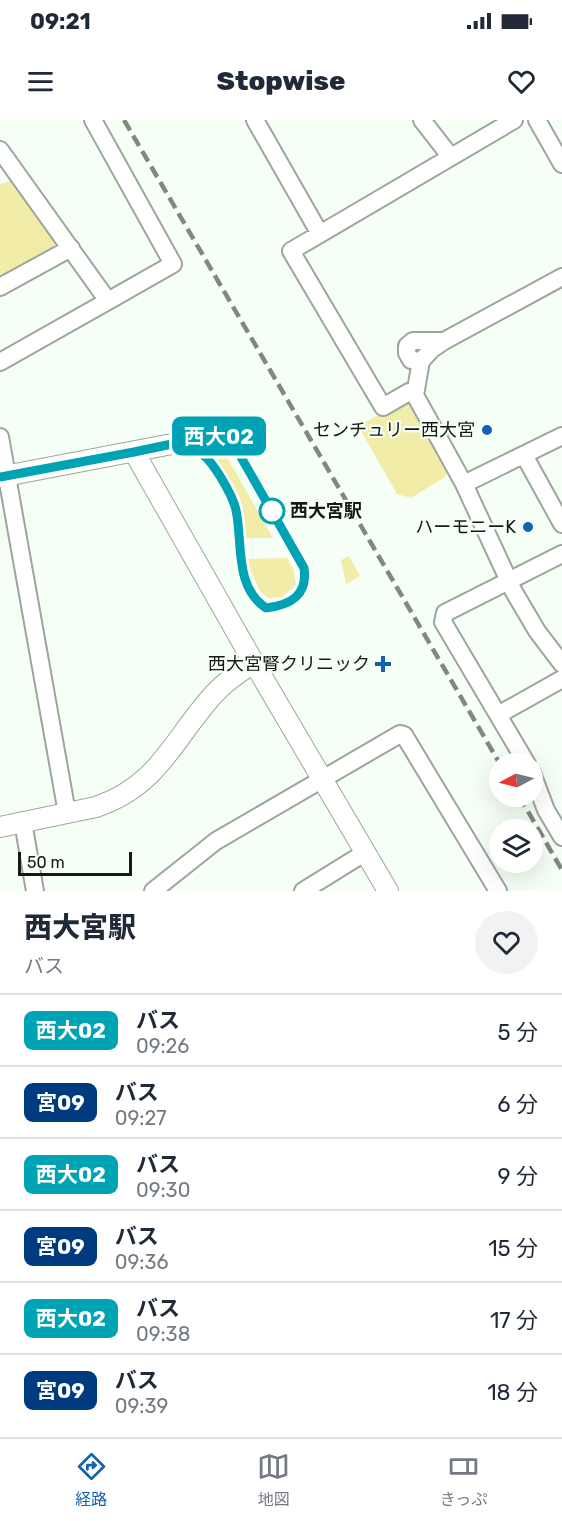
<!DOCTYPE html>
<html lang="ja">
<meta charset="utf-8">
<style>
body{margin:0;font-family:Rubik,"Noto Sans JP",sans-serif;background:#f2f2f3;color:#1f2937;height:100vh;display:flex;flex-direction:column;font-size:22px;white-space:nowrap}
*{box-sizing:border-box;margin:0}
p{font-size:20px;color:#747a83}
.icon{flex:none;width:33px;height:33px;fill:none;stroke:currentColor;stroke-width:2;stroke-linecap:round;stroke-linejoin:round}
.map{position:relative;height:771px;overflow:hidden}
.sheet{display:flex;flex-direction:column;background:#fff;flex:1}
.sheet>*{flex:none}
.badge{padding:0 12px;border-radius:9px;font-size:21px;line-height:39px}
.needle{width:39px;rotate:263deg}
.tools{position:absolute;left:489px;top:633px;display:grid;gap:12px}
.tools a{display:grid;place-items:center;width:54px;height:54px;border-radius:50%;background:#fff;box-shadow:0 6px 24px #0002;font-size:30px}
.scale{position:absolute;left:18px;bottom:15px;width:114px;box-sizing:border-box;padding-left:6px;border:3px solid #151815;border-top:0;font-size:16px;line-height:21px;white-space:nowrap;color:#151815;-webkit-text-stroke:4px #f5fff5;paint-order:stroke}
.map>.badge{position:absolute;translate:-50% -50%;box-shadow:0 0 0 3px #fff}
.round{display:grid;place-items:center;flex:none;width:63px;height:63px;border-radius:32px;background:#f2f2f3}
.headline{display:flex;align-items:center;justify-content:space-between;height:102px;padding:0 24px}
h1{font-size:28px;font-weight:800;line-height:45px}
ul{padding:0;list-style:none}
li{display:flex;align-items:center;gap:18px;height:72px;padding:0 24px;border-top:2px solid #e0e1e3}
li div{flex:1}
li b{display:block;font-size:22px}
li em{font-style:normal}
li .badge{min-width:66px;font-weight:700;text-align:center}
.status{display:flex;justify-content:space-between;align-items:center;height:42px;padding:0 30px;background:#fff;direction:ltr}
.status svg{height:16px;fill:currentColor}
header{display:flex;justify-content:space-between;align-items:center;height:78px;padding:0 24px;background:#fff;font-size:27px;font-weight:800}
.tabs{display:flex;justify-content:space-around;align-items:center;height:84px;border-top:2px solid #e0e1e3;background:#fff;font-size:16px;color:#747a83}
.tabs a{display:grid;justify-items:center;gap:3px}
.tabs .on{color:#1362b1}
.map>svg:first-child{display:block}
.green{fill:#f2eca9}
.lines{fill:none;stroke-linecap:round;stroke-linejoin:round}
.minor-casing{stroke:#9da69d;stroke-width:20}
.tertiary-casing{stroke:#9da69d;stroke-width:22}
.minor{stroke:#fff;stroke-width:16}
.tertiary{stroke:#fff;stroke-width:20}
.rail{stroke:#818781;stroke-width:4.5;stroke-dasharray:12 6;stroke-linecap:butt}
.line-casing{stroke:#fff;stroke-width:14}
.line{stroke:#00a3b4;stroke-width:9}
.poi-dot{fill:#1362b1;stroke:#f5fff5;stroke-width:2}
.stop-dot{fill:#fff;stroke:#00a3b4;stroke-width:3}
.labels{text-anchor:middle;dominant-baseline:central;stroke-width:4.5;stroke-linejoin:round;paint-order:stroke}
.poi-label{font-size:18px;fill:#151815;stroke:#f5fff5;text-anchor:end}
.stop-label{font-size:18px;font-weight:bold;fill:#151815;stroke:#f5fff5;text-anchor:start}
</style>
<div class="status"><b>09:21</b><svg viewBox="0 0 49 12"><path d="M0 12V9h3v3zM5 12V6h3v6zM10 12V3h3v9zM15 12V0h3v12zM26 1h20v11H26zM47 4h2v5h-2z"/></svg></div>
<header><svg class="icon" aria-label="menu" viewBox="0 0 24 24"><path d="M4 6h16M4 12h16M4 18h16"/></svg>Stopwise<svg class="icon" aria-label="heart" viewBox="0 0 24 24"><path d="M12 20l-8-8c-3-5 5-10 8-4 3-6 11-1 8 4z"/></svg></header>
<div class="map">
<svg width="562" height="771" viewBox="0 0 562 771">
<rect width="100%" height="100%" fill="#f5fff5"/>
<path class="green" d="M 15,59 L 58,124 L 58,132 L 0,165 L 0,64 Z
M 406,280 L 414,284 L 449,349 L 445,357 L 411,378 L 397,374 L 358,306 Z
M 218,330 L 224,332 L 273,418 L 245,418 L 240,377 L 216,336 Z
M 349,436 L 360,456 L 346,464 L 341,440 Z
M 287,438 L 293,448 L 296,465 L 282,477 L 268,478 L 259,470 L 246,439 Z"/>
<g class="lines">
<g class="minor-casing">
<path id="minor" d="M 93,0 L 173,144 L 108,181
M 255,0 L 320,114
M 422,0 L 450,36
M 514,0 L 291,131 L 383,287 L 409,272 L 415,275 L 464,364 L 514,472 L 537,511 L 562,544
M 537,0 L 562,44
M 0,30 L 108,181 L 0,242
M 0,167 L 71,128
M 444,221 L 413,221 L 407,226 L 407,233 L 411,240 L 421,241 L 432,229 L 444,221 L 562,157
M 415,275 L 421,241
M 0,317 L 67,693
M 524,335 L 562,404
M 464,364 L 562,316
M 562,434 L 445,493 L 443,502 L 498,595 L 562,559
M 498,595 L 527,644
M 532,653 L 546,690 L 562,717
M 23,702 L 35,771
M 153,771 L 216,721 L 400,614 L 404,615 L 498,771
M 303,771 L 366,732"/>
</g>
<g class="tertiary-casing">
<path id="tertiary" d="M 134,332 L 254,543 L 388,771
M 0,357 L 172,324
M 0,707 L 96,687 C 159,666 173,619 214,574 C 225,562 239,552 254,543"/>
</g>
<use href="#minor" class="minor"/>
<use href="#tertiary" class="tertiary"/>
<path class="rail" d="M 124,0 L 500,644
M 519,676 L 562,750"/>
</g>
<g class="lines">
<g class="line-casing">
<path id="line" d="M 0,357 L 134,332 L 172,324 L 193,316 L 207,314 L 217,315 L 233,323 L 304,448 C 308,475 291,485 266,488 C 234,467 243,423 236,390 C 233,377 226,366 220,356 C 209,339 205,333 186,327"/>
</g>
<use href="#line" class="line"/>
</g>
<g class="poi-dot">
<circle cx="487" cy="310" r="6"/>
<circle cx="528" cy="407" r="6"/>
<path d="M380 535h6v6h6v6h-6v6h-6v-6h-6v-6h6z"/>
</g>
<circle class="stop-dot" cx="272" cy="391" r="12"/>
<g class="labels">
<g class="poi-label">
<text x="475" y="310">センチュリー西大宮</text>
<text x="516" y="407">ハーモニーK</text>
<text x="370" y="544">西大宮腎クリニック</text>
</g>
<g class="stop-label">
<text x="290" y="391">西大宮駅</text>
</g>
</g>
</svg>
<div class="tools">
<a><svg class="needle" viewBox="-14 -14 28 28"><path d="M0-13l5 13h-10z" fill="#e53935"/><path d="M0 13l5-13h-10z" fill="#747a83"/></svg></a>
<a><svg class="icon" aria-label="layers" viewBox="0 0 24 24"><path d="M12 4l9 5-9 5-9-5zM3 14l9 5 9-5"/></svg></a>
</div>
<div class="scale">50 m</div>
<b class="badge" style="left:219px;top:316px;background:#00a3b4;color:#fff">西大02</b>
</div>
<section class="sheet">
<div class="headline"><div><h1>西大宮駅</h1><p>バス</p></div><a class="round"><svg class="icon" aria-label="heart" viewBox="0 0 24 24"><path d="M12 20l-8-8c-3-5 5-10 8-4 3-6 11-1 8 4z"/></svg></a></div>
<ul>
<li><span class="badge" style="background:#00a3b4;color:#fff">西大02</span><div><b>バス</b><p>09:26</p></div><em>5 分</em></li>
<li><span class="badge" style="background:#003b80;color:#fff">宮09</span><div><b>バス</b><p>09:27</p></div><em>6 分</em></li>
<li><span class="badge" style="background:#00a3b4;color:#fff">西大02</span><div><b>バス</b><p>09:30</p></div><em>9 分</em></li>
<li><span class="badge" style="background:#003b80;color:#fff">宮09</span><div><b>バス</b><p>09:36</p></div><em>15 分</em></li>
<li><span class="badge" style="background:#00a3b4;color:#fff">西大02</span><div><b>バス</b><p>09:38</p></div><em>17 分</em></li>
<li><span class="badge" style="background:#003b80;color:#fff">宮09</span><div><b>バス</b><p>09:39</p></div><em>18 分</em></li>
</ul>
</section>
<nav class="tabs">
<a class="on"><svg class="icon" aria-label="directions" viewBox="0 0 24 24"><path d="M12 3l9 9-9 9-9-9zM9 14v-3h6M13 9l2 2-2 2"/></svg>経路</a>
<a><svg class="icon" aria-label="map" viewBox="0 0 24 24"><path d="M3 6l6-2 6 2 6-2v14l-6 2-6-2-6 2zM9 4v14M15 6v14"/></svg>地図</a>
<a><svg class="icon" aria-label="tickets" viewBox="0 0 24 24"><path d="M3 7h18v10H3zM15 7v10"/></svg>きっぷ</a>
</nav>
